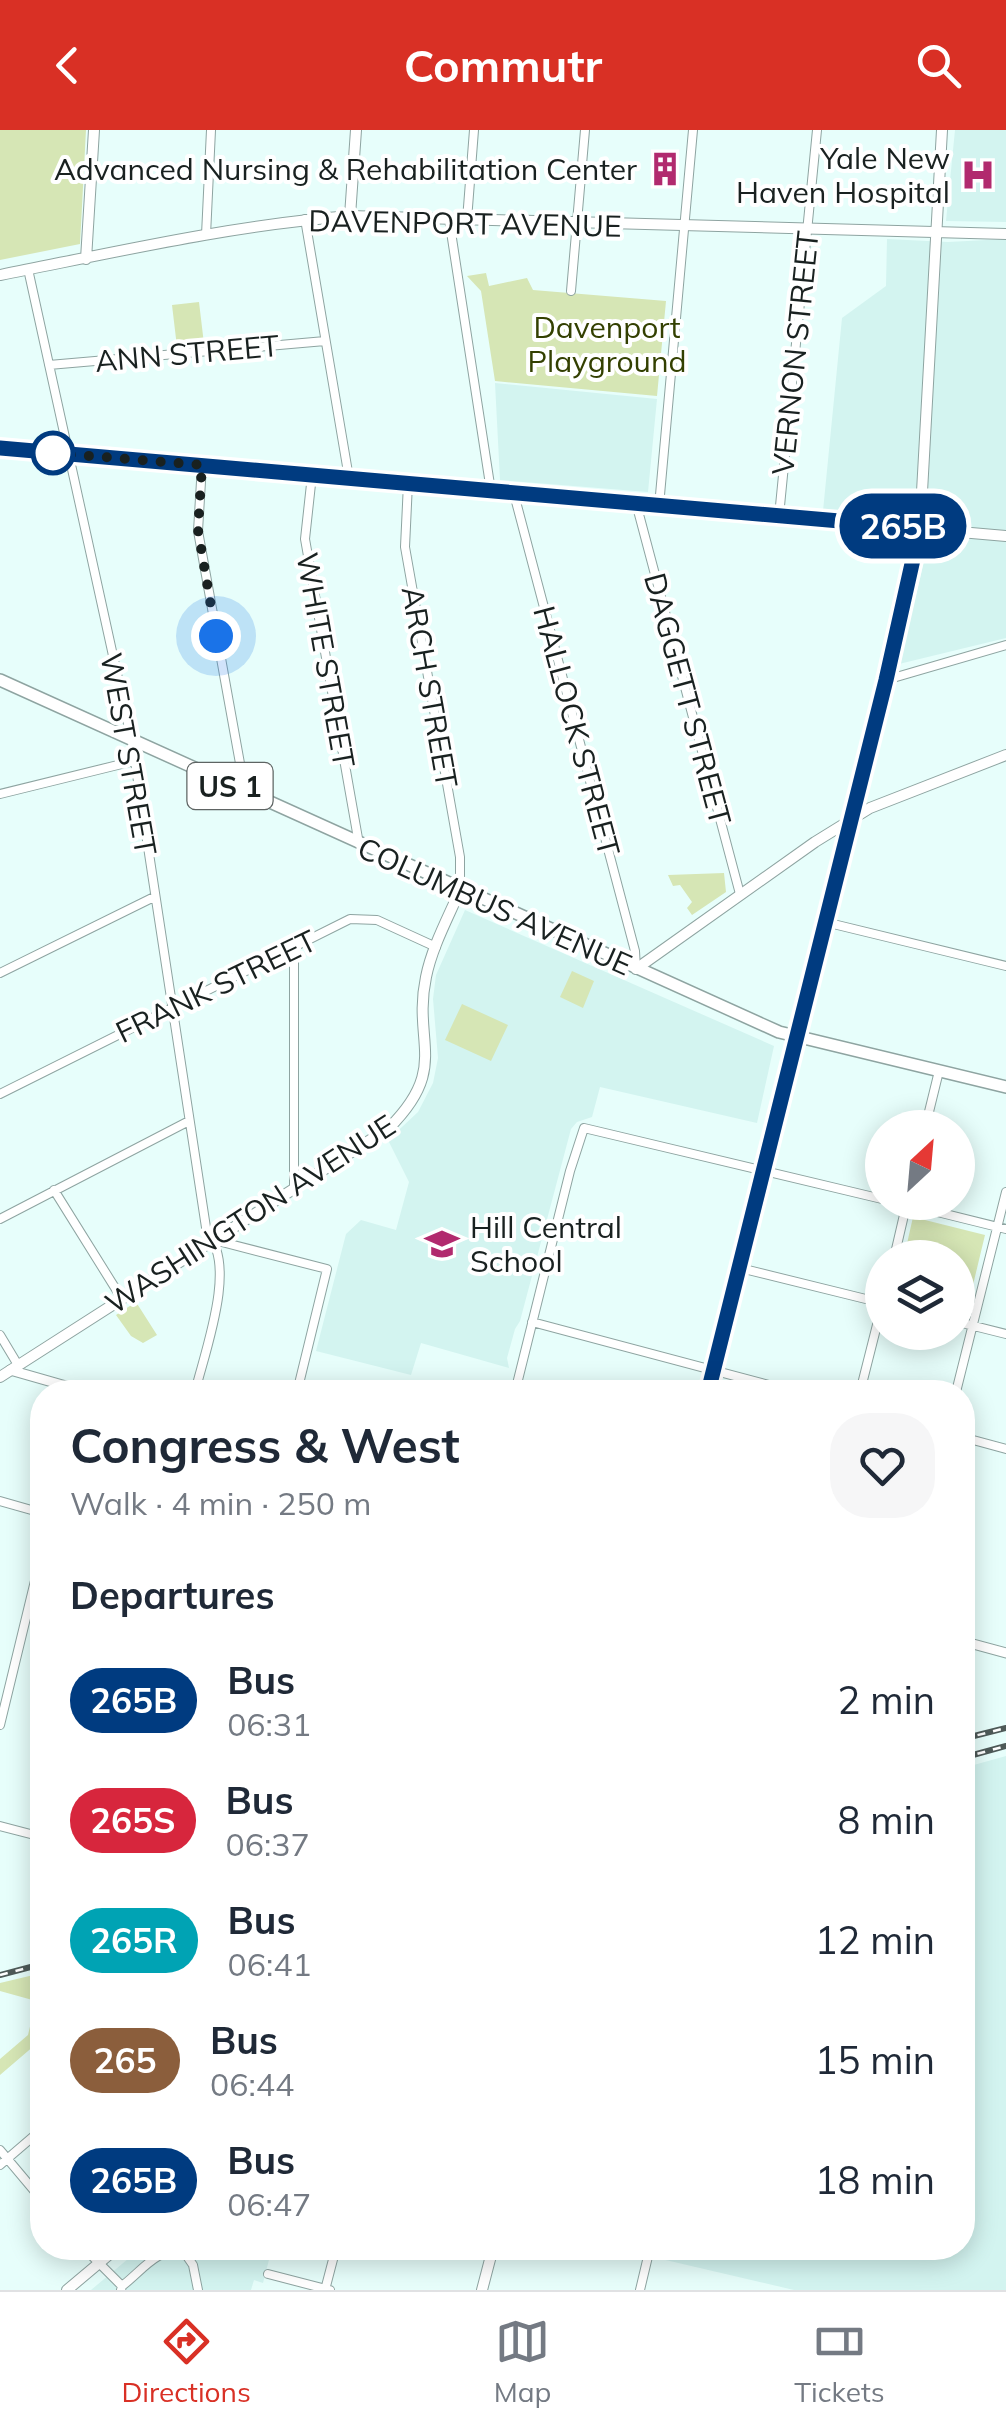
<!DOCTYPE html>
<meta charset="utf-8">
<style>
body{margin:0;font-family:Mulish,sans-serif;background:#f6f6f7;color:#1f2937;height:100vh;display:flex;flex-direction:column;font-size:38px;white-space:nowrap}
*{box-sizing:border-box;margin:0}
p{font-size:32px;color:#747a83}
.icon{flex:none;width:55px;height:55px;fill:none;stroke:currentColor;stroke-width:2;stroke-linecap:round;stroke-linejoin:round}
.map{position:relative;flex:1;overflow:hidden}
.panel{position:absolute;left:30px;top:1250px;width:945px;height:880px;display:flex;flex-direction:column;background:#fff;border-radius:40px;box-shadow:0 5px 25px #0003}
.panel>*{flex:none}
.badge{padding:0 20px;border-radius:32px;font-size:35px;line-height:65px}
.needle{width:65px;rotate:26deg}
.buttons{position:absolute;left:865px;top:980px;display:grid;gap:20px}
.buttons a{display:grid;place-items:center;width:110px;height:110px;border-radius:50%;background:#fff;box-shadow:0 5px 25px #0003;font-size:50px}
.you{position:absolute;width:50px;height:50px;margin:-25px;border:8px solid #fff;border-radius:50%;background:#1a73e8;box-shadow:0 0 0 15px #1a73e833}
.map>.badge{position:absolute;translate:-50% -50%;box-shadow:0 0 0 5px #fff}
h2{padding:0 40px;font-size:38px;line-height:90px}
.round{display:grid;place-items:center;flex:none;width:105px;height:105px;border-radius:40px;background:#f6f6f7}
.summary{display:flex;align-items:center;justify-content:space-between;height:170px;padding:0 40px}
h1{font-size:48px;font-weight:700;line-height:75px}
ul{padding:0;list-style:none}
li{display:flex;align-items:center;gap:30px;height:120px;padding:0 40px}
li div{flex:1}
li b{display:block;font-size:38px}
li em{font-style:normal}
li .badge{min-width:110px;font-weight:700;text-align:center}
header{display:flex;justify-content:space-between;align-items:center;height:130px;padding:0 40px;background:#d93025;color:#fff;font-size:45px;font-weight:700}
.dock{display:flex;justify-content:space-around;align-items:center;height:140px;border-top:2px solid #e0e1e3;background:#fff;font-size:28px;color:#747a83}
.dock a{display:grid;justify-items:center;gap:5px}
.dock .current{color:#d93025}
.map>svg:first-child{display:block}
.built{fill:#d3f4f0}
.green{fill:#d6e6b5}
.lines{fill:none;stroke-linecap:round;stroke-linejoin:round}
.minor-casing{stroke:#8ea4a1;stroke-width:10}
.tertiary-casing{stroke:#8ea4a1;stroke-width:11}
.secondary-casing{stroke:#8ea4a1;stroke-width:12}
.primary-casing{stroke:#8ea4a1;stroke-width:14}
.minor{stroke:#fff;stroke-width:8}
.tertiary{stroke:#fff;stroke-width:9}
.secondary{stroke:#fff;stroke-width:10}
.primary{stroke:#fff;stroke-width:11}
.rail-casing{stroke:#4e5a58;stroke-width:6}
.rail{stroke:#fff;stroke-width:2.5;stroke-dasharray:8;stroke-linecap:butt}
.line-casing{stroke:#fff;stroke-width:22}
.line{stroke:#003b80;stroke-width:15}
.walk{stroke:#192120;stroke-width:10;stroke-dasharray:0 18}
.stop-dot{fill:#fff;stroke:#003b80;stroke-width:5}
.labels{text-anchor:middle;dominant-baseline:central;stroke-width:8;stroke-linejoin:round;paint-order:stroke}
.shield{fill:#fff;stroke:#5e6463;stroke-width:2.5}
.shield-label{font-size:28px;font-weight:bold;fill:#192120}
.poi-label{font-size:30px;fill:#192120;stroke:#fff;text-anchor:end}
.street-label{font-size:30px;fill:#192120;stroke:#fff}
.park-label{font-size:30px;fill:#334001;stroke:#fff}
</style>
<header><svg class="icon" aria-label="back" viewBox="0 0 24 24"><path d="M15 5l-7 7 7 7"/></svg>Commutr<svg class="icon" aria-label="search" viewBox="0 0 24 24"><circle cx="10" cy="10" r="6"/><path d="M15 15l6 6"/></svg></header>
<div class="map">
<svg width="1006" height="2160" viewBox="0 0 1006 2160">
<rect width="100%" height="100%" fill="#e7fefb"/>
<path class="built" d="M 955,0 L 1006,0 L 1006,92 L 946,91 Z
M 887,109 L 948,112 L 1006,109 L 1006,508 L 899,534 L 934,391 L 823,381 L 842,188 L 886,156 Z
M 495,253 L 657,269 L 648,362 L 500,350 Z
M 465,780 L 774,916 L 757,993 L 600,957 L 592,987 L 577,992 L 571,999 L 520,1191 L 515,1199 L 507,1228 L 509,1238 L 421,1213 L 411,1245 L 316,1221 L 346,1104 L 361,1090 L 396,1100 L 409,1052 L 388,1010 L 418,982 L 433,953 L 438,928 L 433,869 L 436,845 Z
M 1006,1626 L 1006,2160 L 794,2160 L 657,2128 L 661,2118 L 962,2118 L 963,1638 Z
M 141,2118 L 272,2118 L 263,2153 L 254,2150 L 251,2160 L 91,2160 Z"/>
<path class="green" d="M 0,0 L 86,0 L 80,114 L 0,130 Z
M 486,143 L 489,156 L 527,148 L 533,160 L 666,171 L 657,266 L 495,251 L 481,161 L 467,146 Z
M 199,172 L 204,214 L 177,217 L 172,175 Z
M 724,743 L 726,762 L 692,785 L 687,778 L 692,772 L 680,755 L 673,756 L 668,745 Z
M 572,841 L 594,851 L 583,878 L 560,867 Z
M 462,874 L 508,895 L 491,931 L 445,910 Z
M 913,1087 L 985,1105 L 966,1184 L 958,1182 L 958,1128 L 904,1127 Z
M 136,1172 L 157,1205 L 143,1213 L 131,1206 L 116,1185 Z
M 42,1843 L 42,1909 L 0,1945 L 0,1929 L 28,1905 L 36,1871 L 0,1861 L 0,1853 Z"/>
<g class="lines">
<g class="minor-casing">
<path id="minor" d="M 305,89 L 349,348
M 449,89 L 491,361
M 467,90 L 474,0
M 206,105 L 211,0
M 28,139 L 132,612 L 207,1104 C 238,1134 204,1224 195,1262
M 571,161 L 585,0
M 49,235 L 325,211
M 202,335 L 198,401 L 245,661
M 312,345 L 305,409 L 359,714
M 408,353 L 405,417 L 460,727 L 460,758
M 514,364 L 635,821 L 636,839
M 636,373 L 740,764
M 659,376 L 693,0
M 779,386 L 817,0
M 886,550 L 1006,515
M 0,664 L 134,631
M 825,792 L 1006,836
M 294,817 L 294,1058
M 0,843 L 154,767
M 0,964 L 350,789 L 377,790 L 436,817
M 925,998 L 939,941
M 54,1060 L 122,1169
M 897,1072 L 1006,1099
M 0,1089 L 189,991
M 214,1110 L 327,1139 L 297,1262
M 894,1128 L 907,1072
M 740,1138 L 882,1173
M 532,1192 L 795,1262
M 958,1192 L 1006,1204
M 0,1205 L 18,1235
M 515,1262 L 570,1041 L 584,998 L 882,1069
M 860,1262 L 882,1175
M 956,1262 L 1006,1062
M 962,1307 L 1006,1319
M 0,1371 L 42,1383
M 0,1595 L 42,1422
M 0,1696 L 42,1707
M 0,2020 L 42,2070
M 0,2035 L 42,1999
M 84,2118 L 122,2156
M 268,2144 L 330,2160
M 121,2160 L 122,2156 C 142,2141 158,2116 184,2122 L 193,2135 L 198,2160
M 325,2160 L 336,2118
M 640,2160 L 650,2118"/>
</g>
<g class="tertiary-casing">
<path id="tertiary" d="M 10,1240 L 87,1262
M 962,1511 L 1006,1523"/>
</g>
<g class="secondary-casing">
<path id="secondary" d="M 350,86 L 356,0
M 86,129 L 94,0
M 0,145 C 116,122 233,95 350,86 L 1006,104
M 0,318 L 1006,406
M 636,839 L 815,712 L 870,678 L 1006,625
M 0,1247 L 389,998 C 450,937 412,913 426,847 C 432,817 448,788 460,760
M 708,1262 L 914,431 L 920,398 L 942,0
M 67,2160 L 117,2118
M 482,2160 L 493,2118"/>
</g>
<g class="primary-casing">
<path id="primary" d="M 0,550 L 779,902 L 1006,957"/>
</g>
<use href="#minor" class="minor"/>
<use href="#tertiary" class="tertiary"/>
<use href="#secondary" class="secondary"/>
<use href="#primary" class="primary"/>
<g class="rail-casing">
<path id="rail" d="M 962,1609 L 1006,1598
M 962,1628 L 1006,1616
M 0,1845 L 42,1834"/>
</g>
<use href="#rail" class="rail"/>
</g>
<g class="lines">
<g class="line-casing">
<path id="line" d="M 0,318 L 920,398 L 886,550 L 708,1262"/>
</g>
<use href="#line" class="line"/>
<path class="walk" d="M 53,323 L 202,335 L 198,400 L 216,506"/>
</g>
<defs>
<g id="building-bare" transform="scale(2.7)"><path d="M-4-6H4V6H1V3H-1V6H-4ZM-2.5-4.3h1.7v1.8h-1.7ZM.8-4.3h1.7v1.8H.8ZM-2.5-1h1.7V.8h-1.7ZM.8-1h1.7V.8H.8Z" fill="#b12a6e" stroke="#fff" stroke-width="2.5" paint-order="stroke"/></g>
<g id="hospital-bare" transform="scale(2.7)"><path d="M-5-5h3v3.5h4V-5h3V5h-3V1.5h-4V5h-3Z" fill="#b12a6e" stroke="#fff" stroke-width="2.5" paint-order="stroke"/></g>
<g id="school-bare" transform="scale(2.7)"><path d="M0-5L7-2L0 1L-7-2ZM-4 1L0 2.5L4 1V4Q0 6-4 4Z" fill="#b12a6e" stroke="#fff" stroke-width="2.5" paint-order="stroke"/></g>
</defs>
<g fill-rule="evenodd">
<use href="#building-bare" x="665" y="39"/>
<use href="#hospital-bare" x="978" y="45"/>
<use href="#school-bare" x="442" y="1114"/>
</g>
<circle class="stop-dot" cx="53" cy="323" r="20"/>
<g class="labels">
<rect class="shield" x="187.5" y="633" width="85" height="46" rx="8"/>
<g class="shield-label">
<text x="230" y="656">US 1</text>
</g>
<g class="poi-label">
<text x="950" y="28">Yale New<tspan x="950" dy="34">Haven Hospital</tspan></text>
<text x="637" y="39">Advanced Nursing &amp; Rehabilitation Center</text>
<text x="470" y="1097" text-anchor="start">Hill Central<tspan x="470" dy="34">School</tspan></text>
</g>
<g class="street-label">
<text transform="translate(465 93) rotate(1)">DAVENPORT AVENUE</text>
<text transform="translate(187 223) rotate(-5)">ANN STREET</text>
<text transform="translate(795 223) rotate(-84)">VERNON STREET</text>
<text transform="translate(326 530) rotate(80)">WHITE STREET</text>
<text transform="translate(430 557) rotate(80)">ARCH STREET</text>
<text transform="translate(688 569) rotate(75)">DAGGETT STREET</text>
<text transform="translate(577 601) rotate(75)">HALLOCK STREET</text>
<text transform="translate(129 624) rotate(80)">WEST STREET</text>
<text transform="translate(495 776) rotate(24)">COLUMBUS AVENUE</text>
<text transform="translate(216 856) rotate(-26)">FRANK STREET</text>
<text transform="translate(250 1084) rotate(-33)">WASHINGTON AVENUE</text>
</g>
<g class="park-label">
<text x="607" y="197">Davenport<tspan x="607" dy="34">Playground</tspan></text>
</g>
</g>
</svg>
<div class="buttons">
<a><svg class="needle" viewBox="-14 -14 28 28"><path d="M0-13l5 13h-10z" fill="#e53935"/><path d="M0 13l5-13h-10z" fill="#747a83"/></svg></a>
<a><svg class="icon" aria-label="layers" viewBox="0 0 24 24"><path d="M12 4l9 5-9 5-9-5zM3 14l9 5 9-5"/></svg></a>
</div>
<div class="you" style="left:216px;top:506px"></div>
<b class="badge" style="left:903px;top:396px;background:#003b80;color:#fff">265B</b>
<section class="panel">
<div class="summary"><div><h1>Congress &amp; West</h1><p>Walk · 4 min · 250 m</p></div><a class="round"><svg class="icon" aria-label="heart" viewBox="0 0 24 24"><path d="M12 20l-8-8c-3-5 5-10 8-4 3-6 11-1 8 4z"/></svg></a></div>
<h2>Departures</h2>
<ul>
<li><span class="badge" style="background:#003b80;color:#fff">265B</span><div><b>Bus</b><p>06:31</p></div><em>2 min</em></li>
<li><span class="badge" style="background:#d7263d;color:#fff">265S</span><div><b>Bus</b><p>06:37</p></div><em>8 min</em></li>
<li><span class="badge" style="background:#00a3b4;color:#fff">265R</span><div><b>Bus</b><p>06:41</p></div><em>12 min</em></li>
<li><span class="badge" style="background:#8b5e3c;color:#fff">265</span><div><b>Bus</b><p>06:44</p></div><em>15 min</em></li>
<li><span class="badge" style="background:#003b80;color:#fff">265B</span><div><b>Bus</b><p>06:47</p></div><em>18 min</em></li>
</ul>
</section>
</div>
<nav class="dock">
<a class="current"><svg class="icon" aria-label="directions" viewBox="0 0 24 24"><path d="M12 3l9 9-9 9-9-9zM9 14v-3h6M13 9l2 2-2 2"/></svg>Directions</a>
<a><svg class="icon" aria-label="map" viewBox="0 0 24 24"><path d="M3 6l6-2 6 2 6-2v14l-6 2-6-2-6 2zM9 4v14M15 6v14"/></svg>Map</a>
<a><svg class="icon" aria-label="tickets" viewBox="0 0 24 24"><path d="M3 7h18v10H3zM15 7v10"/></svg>Tickets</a>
</nav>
